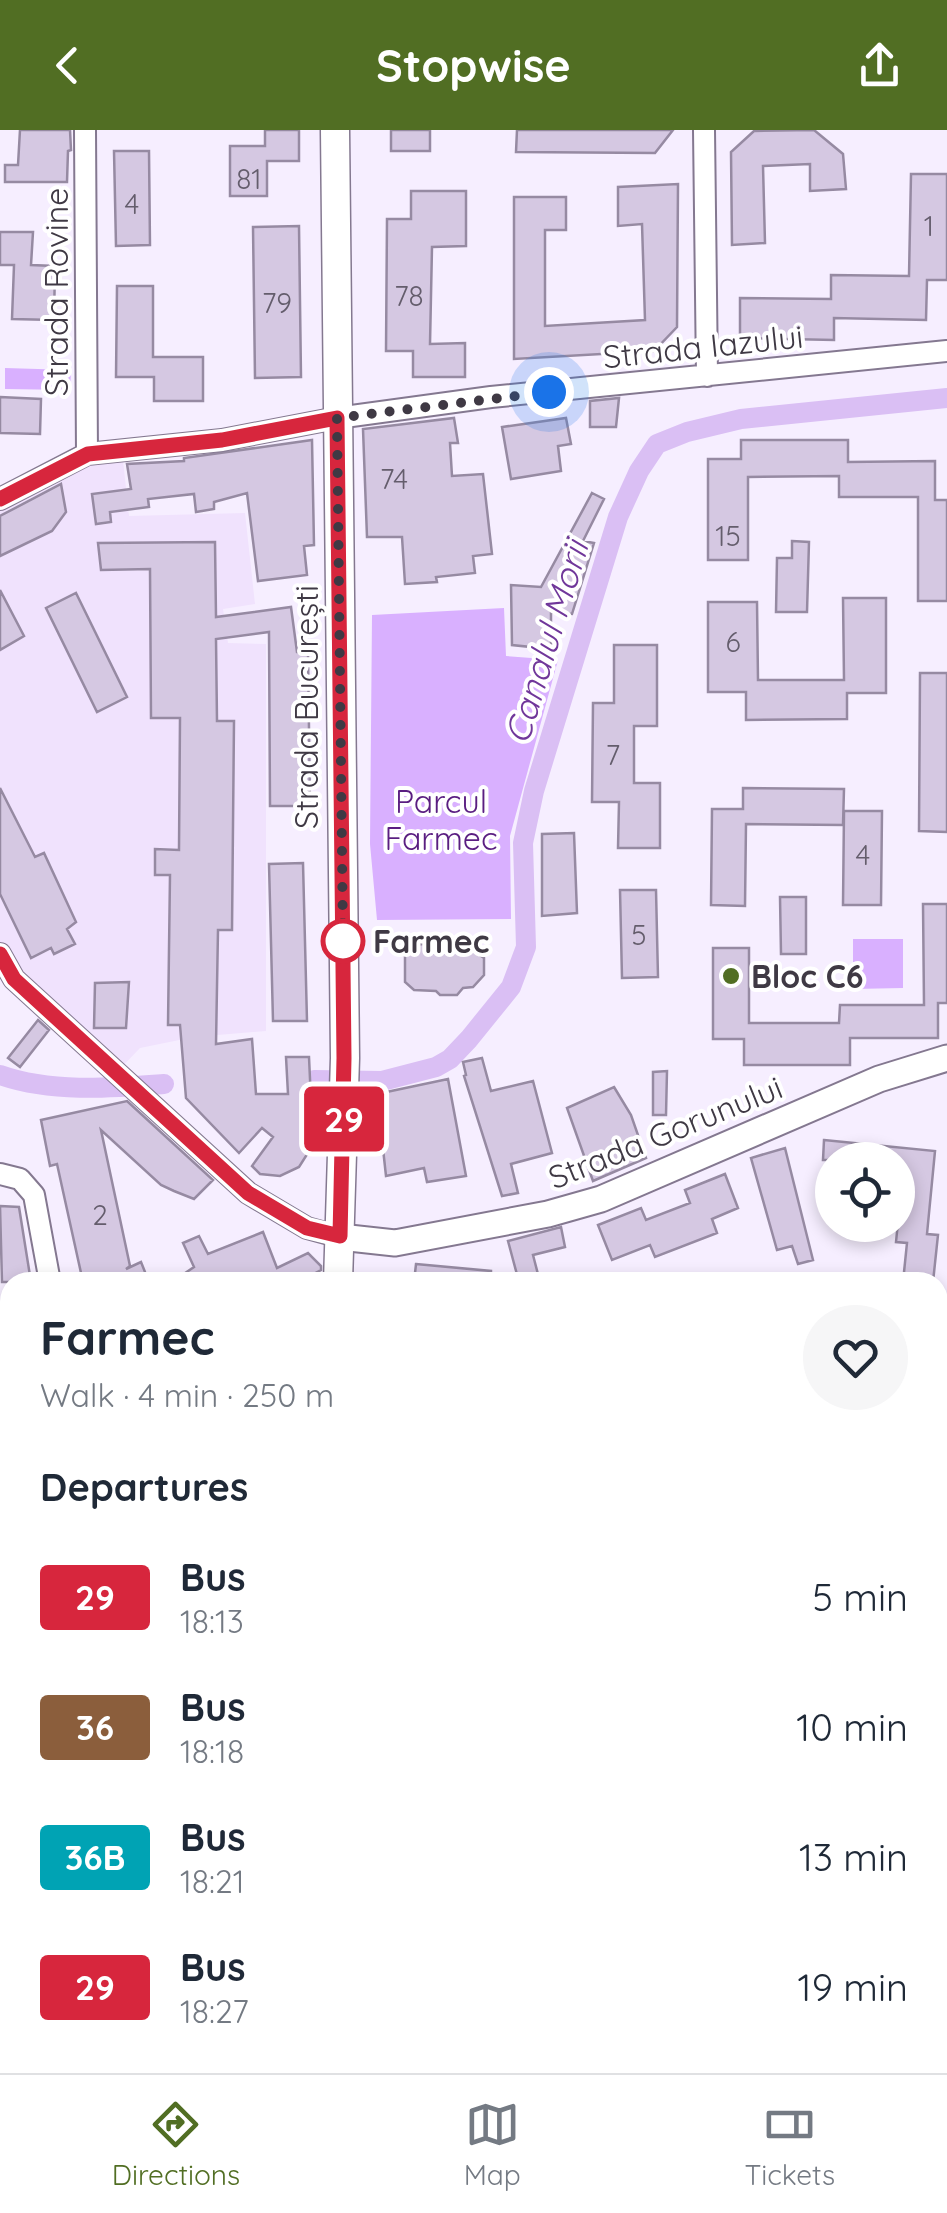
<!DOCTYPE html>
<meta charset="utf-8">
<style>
body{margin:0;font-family:Quicksand,sans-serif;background:#f6f6f7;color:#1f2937;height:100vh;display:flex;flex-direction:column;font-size:38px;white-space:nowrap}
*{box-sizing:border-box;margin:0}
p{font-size:32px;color:#747a83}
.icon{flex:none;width:55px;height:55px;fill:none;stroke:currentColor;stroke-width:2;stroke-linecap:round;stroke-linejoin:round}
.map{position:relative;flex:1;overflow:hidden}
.details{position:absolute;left:0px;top:1142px;width:948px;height:802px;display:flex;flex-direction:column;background:#fff;border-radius:30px 30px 0 0;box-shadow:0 5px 15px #0003}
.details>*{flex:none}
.badge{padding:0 20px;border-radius:8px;font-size:35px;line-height:65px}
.fabs{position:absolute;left:815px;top:1012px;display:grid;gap:20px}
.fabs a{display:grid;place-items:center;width:100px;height:100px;border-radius:50%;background:#fff;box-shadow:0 5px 15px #0003;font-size:50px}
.you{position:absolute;width:50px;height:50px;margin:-25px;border:8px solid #fff;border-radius:50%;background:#1a73e8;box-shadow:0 0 0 15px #1a73e833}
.map>.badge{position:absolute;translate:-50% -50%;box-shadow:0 0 0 5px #fff}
h2{padding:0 40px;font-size:38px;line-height:90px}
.round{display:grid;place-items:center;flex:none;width:105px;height:105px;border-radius:52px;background:#f6f6f7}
.overview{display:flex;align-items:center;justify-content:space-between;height:170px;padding:0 40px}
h1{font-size:48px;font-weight:700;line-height:75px}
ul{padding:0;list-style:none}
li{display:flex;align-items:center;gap:30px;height:130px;padding:0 40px}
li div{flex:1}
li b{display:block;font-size:38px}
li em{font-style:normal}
li .badge{min-width:110px;font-weight:700;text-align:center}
header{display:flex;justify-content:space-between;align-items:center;height:130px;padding:0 40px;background:#516e23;color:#fff;font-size:45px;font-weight:700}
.tab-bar{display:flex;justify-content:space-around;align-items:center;height:140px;border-top:2px solid #e0e1e3;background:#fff;font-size:28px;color:#747a83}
.tab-bar a{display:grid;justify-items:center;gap:5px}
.tab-bar .on{color:#516e23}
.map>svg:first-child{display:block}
.built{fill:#f0e2fd}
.green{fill:#d9b0ff}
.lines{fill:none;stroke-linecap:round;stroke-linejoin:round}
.canal{stroke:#dabff4;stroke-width:20}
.building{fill:#d5c8e2;stroke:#968aa2;stroke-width:2.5}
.pedestrian-casing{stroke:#847890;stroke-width:19}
.minor-casing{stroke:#847890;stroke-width:24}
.tertiary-casing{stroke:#847890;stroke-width:29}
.secondary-casing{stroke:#847890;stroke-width:31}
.pedestrian{stroke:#fff;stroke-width:15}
.minor{stroke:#fff;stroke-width:20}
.tertiary{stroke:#fff;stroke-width:25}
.secondary{stroke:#fff;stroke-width:28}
.line-casing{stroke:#fff;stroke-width:22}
.line{stroke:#d7263d;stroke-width:15}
.walk{stroke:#3f3944;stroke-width:10;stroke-dasharray:0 18}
.stop-dot{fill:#fff;stroke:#d7263d;stroke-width:5}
.poi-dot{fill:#516e23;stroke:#fff;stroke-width:4}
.labels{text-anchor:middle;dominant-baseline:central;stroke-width:8;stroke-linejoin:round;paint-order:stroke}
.number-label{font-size:28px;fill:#645d6c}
.street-label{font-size:32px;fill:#3f3944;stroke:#fff}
.park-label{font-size:32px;fill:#5a1e81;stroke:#fff}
.stop-label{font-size:32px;font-weight:bold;fill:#3f3944;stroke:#fff;text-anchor:start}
.poi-label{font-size:32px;font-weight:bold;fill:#3f3944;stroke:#fff;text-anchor:start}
.water-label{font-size:35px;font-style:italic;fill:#70379a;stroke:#fff}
</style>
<header><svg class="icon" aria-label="back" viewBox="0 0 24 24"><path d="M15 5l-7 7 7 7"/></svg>Stopwise<svg class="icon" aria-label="share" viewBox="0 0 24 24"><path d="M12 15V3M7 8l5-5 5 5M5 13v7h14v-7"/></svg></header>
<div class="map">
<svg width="947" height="1943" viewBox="0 0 947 1943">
<rect width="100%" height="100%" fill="#f6eeff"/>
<path class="built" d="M 122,321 L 129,386 L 245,383 L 255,474 L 223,479 L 228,513 L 266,514 L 266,901 L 194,907 L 140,918 L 116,943 L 0,824 L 0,369 Z"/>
<path class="green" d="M 5,238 L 71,240 L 70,260 L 5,259 Z
M 504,478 L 506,526 L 558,530 L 510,706 L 511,789 L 377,790 L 370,714 L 372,485 Z
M 853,809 L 903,809 L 903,858 L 853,859 Z"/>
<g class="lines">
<path class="canal" d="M 0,945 C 50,963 111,958 164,954
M 314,950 L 382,951 L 436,937 L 450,929 L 469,909 L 511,857 L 526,817 L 523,713 L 534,661 L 618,387 L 639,341 L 657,314 L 687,302 L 741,289 L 947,268"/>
</g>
<path class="building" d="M 20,0 L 70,0 L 71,20 L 68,21 L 67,52 L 5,52 L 5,35 L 18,35 Z
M 265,0 L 299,0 L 299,31 L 267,31 L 267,66 L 230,66 L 230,16 L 265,16 Z
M 391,0 L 430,0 L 430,21 L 391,21 Z
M 517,0 L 673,0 L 655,23 L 516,22 Z
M 814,0 L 843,24 L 846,59 L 810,61 L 810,34 L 763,36 L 765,113 L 732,115 L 731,22 L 754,1 Z
M 114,21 L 149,21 L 150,115 L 116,116 Z
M 911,44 L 947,44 L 947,150 L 927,150 L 926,190 L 834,188 L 834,210 L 740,208 L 740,168 L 831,169 L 831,145 L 909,146 Z
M 678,54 L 677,197 L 654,221 L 514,229 L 514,67 L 566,67 L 566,100 L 545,100 L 545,196 L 645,190 L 642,94 L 618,96 L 618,57 Z
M 411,61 L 466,61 L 466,116 L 432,117 L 430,214 L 465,213 L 465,247 L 413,247 L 413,221 L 386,221 L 387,89 L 411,89 Z
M 299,96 L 301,247 L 255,248 L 253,97 Z
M 0,102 L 33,102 L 31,135 L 55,136 L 54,190 L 12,189 L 14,135 L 0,135 Z
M 117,156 L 153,156 L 153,227 L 203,227 L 203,271 L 154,271 L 154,247 L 116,247 Z
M 0,267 L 41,269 L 40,304 L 0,303 Z
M 619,268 L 616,297 L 590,297 L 590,271 Z
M 454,288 L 458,313 L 450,313 L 452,346 L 483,344 L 492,424 L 473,426 L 475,443 L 436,447 L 437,452 L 405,454 L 402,407 L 367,407 L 363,299 Z
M 566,288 L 571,314 L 558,316 L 561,341 L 511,349 L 502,297 Z
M 312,310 L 314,415 L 304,416 L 307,445 L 258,451 L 247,363 L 214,372 L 214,379 L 196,382 L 194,364 L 148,369 L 149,377 L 110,382 L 111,392 L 96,394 L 92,364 L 131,359 L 127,334 L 184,331 L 184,328 Z
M 741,310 L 848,310 L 848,332 L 935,331 L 935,370 L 947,370 L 947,471 L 918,471 L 918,367 L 839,367 L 839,346 L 748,347 L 748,430 L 708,430 L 708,329 L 741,329 Z
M 61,354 L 66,382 L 52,401 L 0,426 L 0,386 Z
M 592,363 L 604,369 L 583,411 L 594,413 L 572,484 L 551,482 L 551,519 L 512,515 L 511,455 L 541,457 Z
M 792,411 L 809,412 L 807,482 L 776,482 L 777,428 L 792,428 Z
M 215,412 L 216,487 L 291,477 L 297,522 L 308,522 L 310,676 L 270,676 L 269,502 L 216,509 L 217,591 L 234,591 L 232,800 L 218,800 L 216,914 L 252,909 L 256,964 L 288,964 L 286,927 L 309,927 L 313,1015 L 299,1037 L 280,1046 L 260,1044 L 252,1036 L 273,1007 L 262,998 L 239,1023 L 186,968 L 180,895 L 168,895 L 170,745 L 155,745 L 155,719 L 179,720 L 180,588 L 151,588 L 150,439 L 101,440 L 98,413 Z
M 0,460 L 24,506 L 0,520 Z
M 76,463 L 127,567 L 97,582 L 46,478 Z
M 843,468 L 886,468 L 886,563 L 847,563 L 847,589 L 746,590 L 746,562 L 708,562 L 708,472 L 757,472 L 758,550 L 844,550 Z
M 614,515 L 657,515 L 657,596 L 634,596 L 634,653 L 660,653 L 660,718 L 618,718 L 619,672 L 592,672 L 593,573 L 614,573 Z
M 920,543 L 947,543 L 947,702 L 919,701 Z
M 0,658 L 35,727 L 44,723 L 76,792 L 67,799 L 75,814 L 54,824 L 51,818 L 31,828 L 0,764 Z
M 743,658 L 844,659 L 843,695 L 746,694 L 745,776 L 711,775 L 712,679 L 743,679 Z
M 844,681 L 882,681 L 881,775 L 843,775 Z
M 574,703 L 577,783 L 542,786 L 542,704 Z
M 303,733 L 307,891 L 273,891 L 269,734 Z
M 620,760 L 656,760 L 658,847 L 622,848 Z
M 780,767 L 806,767 L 806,824 L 781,824 Z
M 923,774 L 947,774 L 947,873 L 938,873 L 938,908 L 850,908 L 850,935 L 744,935 L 744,909 L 713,909 L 713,818 L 749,818 L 749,893 L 839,893 L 840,875 L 924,875 Z
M 457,810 L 484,828 L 484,845 L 473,857 L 463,858 L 457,865 L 440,865 L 436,861 L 414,860 L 405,852 L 405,824 L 415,815 Z
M 129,852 L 126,898 L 94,898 L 95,853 Z
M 38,890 L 49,900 L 20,937 L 8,928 Z
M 482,928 L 491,961 L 533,951 L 552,1023 L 511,1034 L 518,1063 L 502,1066 L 464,946 L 466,945 L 463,932 Z
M 667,941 L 666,985 L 653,985 L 653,942 Z
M 448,949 L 466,1046 L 427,1052 L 424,1038 L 386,1046 L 377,964 Z
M 614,957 L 631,985 L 646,1028 L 593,1051 L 567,978 Z
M 127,971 L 213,1050 L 194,1069 L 174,1061 L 161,1055 L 101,1000 L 130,1136 L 126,1139 L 141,1132 L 149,1152 L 83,1152 L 57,1034 L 50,1036 L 41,990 Z
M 824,1010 L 935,1021 L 927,1104 L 938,1105 L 933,1152 L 903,1152 L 907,1113 L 896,1112 L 902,1052 L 898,1052 L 898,1030 L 823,1030 Z
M 785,1018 L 813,1130 L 798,1134 L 792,1116 L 777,1120 L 751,1028 Z
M 725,1044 L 738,1078 L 712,1089 L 717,1103 L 655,1127 L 650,1115 L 612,1130 L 598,1095 L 641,1078 L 646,1090 L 690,1073 L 685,1060 Z
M 0,1076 L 19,1077 L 31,1152 L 2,1152 Z
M 561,1097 L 565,1117 L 533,1125 L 540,1152 L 519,1152 L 508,1111 Z
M 263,1102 L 277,1138 L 308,1123 L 321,1136 L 321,1140 L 299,1152 L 172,1152 L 194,1137 L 183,1113 L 199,1106 L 208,1124 Z
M 416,1134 L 491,1141 L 491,1152 L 414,1152 Z"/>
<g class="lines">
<g class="pedestrian-casing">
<path id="pedestrian" d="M 938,1532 L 947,1533"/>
</g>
<g class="minor-casing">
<path id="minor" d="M 85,0 L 87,324
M 704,0 L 707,246
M 0,369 L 87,324 L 222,310 L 337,288 L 491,267 L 947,221
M 0,824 L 14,849 L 248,1063 L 307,1098 L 340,1107
M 0,1044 L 20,1049 L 34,1065 L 50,1152
M 0,1276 L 10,1277
M 938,1339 L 947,1271
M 0,1512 L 10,1487
M 938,1758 L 947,1761
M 857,1943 L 858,1935"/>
</g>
<g class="tertiary-casing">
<path id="tertiary" d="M 340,1107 L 395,1113 L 548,1084 L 601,1069 L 879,949 L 947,928"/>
</g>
<g class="secondary-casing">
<path id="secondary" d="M 335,0 L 345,928 L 338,1152
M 275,1943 L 276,1935"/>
</g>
<use href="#pedestrian" class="pedestrian"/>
<use href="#minor" class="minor"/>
<use href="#tertiary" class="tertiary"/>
<use href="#secondary" class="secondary"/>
</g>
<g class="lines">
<g class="line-casing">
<path id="line" d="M 0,369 L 88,324 L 222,310 L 337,288 L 344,928 L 340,1106 L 307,1098 L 248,1063 L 14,849 L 0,824"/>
</g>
<use href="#line" class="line"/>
<path class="walk" d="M 343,811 L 337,288 L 549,262"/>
</g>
<circle class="stop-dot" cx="343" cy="811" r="20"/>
<circle class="poi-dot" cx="731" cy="846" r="10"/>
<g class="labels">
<g class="number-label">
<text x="249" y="48">81</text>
<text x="132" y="73">4</text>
<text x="929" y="95">1</text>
<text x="409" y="165">78</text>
<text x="277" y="172">79</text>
<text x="394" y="348">74</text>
<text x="728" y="405">15</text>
<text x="733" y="511">6</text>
<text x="613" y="624">7</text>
<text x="863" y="724">4</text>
<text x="639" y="804">5</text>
<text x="100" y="1084">2</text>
</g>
<g class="street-label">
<text transform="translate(56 162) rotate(-90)">Strada Rovine</text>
<text transform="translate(703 216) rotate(-6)">Strada Iazului</text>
<text transform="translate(306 577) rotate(-90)">Strada București</text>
<text transform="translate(665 1002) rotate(-22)">Strada Gorunului</text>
</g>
<g class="park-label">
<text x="441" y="671">Parcul<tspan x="441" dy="37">Farmec</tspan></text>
</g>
<g class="stop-label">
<text x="373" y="811">Farmec</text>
</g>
<g class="poi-label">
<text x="751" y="846">Bloc C6</text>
</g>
<g class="water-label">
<text transform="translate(546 512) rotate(-73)">Canalul Morii</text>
</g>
</g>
</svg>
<div class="fabs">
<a><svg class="icon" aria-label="locate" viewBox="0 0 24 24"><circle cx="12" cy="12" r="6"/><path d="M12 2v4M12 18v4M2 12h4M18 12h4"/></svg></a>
</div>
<div class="you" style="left:549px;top:262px"></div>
<b class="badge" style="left:344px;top:989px;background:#d7263d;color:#fff">29</b>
<section class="details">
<div class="overview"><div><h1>Farmec</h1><p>Walk · 4 min · 250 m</p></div><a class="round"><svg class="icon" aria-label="heart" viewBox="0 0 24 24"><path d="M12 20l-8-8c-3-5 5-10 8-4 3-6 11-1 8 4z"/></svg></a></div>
<h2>Departures</h2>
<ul>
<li><span class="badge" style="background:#d7263d;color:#fff">29</span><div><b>Bus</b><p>18:13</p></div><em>5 min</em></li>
<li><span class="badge" style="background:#8b5e3c;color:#fff">36</span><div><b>Bus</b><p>18:18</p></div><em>10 min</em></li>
<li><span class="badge" style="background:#00a3b4;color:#fff">36B</span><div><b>Bus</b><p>18:21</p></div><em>13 min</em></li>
<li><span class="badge" style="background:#d7263d;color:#fff">29</span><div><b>Bus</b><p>18:27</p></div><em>19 min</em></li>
</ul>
</section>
</div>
<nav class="tab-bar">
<a class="on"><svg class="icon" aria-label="directions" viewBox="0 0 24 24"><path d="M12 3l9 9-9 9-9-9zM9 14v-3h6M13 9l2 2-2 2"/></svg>Directions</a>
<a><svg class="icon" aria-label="map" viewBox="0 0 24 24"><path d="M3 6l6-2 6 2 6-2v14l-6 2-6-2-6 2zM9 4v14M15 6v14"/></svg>Map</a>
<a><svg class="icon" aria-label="tickets" viewBox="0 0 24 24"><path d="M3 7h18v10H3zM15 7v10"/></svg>Tickets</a>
</nav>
